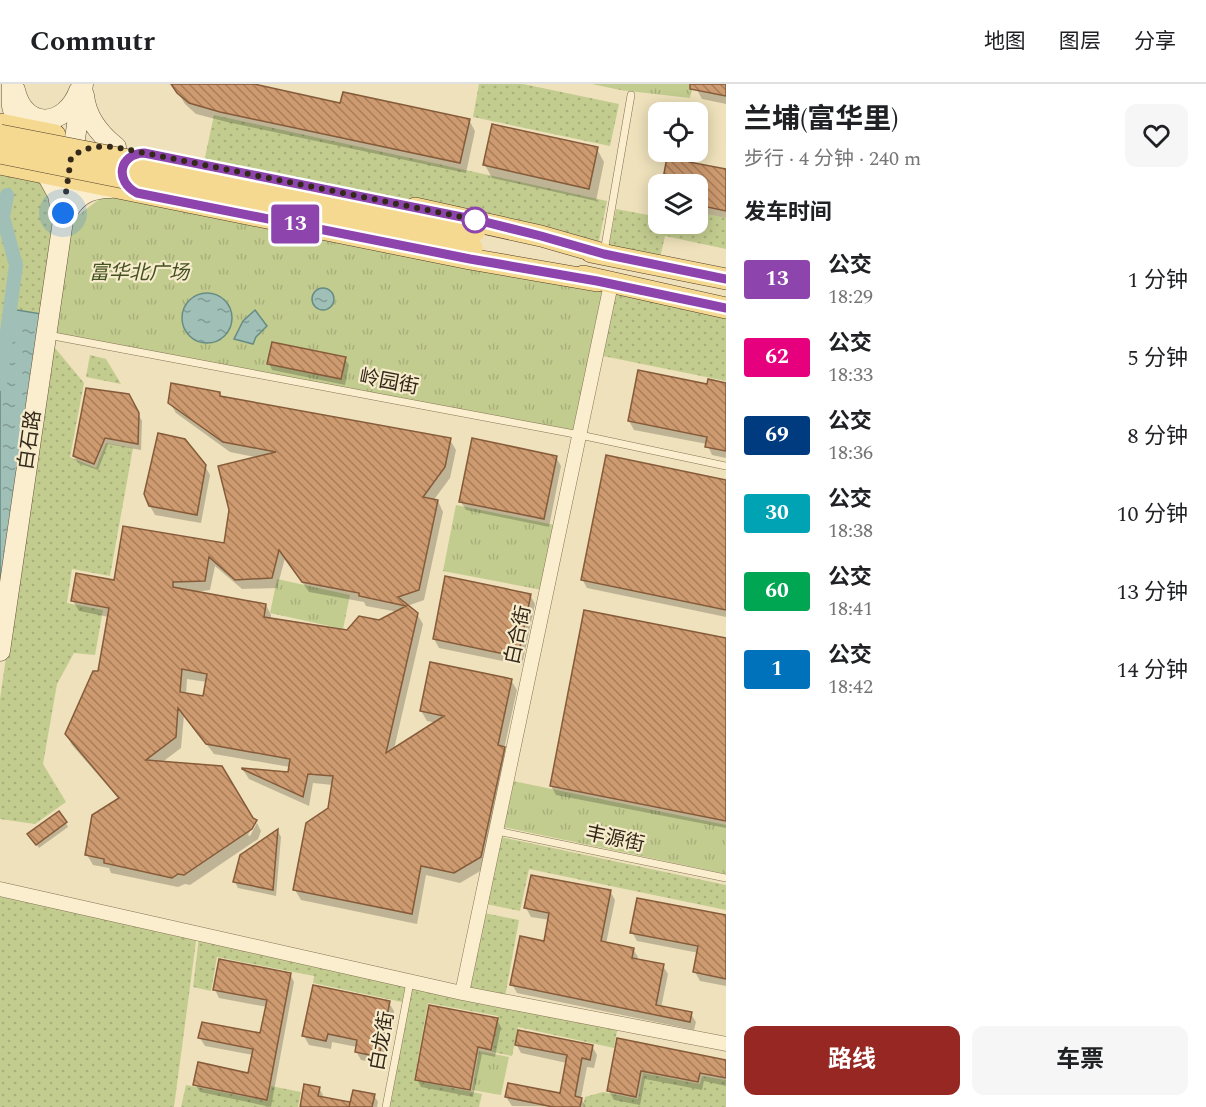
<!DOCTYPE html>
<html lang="zh">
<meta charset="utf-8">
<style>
body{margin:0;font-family:Spectral,"Noto Sans SC",serif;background:#f6f6f6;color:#202124;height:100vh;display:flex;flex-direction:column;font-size:22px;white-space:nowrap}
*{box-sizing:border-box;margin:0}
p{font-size:20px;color:#757577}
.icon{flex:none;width:33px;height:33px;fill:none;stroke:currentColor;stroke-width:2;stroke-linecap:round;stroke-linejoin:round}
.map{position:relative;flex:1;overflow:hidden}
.details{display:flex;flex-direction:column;background:#fff;width:480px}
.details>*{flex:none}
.badge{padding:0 12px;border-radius:4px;font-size:21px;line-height:39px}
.controls{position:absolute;left:648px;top:18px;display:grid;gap:12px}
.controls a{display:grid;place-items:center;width:60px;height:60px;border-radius:12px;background:#fff;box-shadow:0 3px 15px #0003;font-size:30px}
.you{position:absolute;width:30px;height:30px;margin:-15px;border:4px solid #fff;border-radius:50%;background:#1a73e8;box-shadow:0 0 0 9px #1a73e833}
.map>.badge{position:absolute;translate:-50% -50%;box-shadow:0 0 0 3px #fff}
h2{padding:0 18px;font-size:22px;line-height:54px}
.round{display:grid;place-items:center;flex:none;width:63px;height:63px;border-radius:12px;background:#f6f6f6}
.overview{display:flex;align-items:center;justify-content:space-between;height:102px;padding:0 18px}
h1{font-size:28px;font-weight:700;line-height:45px}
.primary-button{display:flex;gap:12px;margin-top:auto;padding:12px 18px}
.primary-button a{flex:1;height:69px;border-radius:12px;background:#962723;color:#fff;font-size:24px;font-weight:700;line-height:69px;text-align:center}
.primary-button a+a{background:#f6f6f6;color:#202124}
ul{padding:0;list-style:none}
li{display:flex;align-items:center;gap:18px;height:78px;padding:0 18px}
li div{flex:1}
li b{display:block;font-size:22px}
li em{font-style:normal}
li .badge{min-width:66px;font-weight:700;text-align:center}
header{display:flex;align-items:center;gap:36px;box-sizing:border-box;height:84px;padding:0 30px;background:#fff;border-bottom:2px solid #e0e0e0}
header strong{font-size:28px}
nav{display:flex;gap:33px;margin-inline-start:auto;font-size:21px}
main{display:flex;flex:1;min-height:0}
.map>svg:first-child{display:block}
.grass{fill:url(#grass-dots)}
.park{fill:url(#park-tufts)}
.water{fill:url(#water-ripples);stroke:#678c84;stroke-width:1.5}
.shadow{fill:#0003;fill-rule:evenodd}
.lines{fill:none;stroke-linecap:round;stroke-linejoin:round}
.canal{stroke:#9fbfb7;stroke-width:14}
.building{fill:url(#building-back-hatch);stroke:#855b3a;stroke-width:1.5;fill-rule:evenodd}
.service-casing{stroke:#867155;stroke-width:8}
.minor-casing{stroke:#867155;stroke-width:15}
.secondary-casing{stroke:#675138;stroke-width:21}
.primary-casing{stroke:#533e2a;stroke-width:22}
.service{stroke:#faeece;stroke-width:7}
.minor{stroke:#faeece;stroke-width:14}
.secondary{stroke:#faeece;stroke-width:20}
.primary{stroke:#f5d990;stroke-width:21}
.primary-bridge-casing{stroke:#533e2a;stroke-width:22;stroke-linecap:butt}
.primary-bridge{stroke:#f5d990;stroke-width:21}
.line-casing{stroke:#fff;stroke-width:14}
.line{stroke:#8e44ad;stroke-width:9}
.walk{stroke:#34281a;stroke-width:6;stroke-dasharray:0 10.8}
.stop-dot{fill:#fff;stroke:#8e44ad;stroke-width:3}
.labels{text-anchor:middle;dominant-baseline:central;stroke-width:4.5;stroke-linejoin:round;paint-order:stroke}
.park-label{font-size:20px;font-style:italic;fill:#435120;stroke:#f6ebcb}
.street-label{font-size:20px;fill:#34281a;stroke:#f6ebcb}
</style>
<header>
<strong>Commutr</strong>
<nav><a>地图</a><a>图层</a><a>分享</a></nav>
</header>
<main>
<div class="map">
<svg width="726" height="1023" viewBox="0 0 726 1023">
<defs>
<pattern id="grass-dots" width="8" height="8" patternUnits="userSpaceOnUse" patternTransform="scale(1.5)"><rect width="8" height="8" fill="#c3cc8f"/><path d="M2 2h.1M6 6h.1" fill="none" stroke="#a8af7b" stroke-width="1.8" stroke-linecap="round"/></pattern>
<pattern id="park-tufts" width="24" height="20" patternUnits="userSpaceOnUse" patternTransform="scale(1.5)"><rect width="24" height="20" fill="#c3cc8f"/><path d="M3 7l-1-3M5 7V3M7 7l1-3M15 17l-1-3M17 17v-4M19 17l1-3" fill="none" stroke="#a8af7b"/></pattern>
<pattern id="water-ripples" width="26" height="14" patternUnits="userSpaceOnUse" patternTransform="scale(1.5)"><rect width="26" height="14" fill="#9fbfb7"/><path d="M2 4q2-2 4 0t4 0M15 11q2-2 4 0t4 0" fill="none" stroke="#829b94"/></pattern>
<pattern id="building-back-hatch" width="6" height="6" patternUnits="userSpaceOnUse" patternTransform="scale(1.5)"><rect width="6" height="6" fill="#ce9a6f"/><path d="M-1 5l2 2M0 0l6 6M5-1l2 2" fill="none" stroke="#a87e5a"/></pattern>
</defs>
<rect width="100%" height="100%" fill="#eee1bb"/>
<path class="grass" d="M 479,0 L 523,0 L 619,20 L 610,62 L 473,33 Z
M 214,31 L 607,117 L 598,162 L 544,149 L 204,78 Z
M 0,81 L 38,88 L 56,124 L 47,231 L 10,224 L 0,294 Z
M 650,118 L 658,119 L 658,140 L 698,140 L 698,128 L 726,134 L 726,165 L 665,152 L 659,178 L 608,167 L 616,125 L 648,131 Z
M 615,209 L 726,232 L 726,297 L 603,272 Z
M 51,259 L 84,299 L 70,373 L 96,384 L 106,359 L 133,364 L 110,492 L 72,485 L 67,519 L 103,526 L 95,571 L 74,569 L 57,600 L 43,680 L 66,718 L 35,740 L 0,735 L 0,615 Z
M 90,271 L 106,275 L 121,300 L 86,293 Z
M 501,753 L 726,801 L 726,826 L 529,785 L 520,827 L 486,820 Z
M 0,806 L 197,850 L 174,1023 L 0,1023 Z
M 484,829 L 519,836 L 505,913 L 469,907 Z
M 199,853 L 406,900 L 402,918 L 313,899 L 314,892 L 217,873 L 211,907 L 193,903 Z
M 412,902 L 618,941 L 614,964 L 518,943 L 512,972 L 492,968 L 498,932 L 428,919 L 414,996 L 482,1010 L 479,1023 L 390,1023 Z
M 643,989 L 700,1000 L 702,992 L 726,996 L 726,1023 L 583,1023 L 585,1013 L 603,1008 L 638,1015 Z
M 186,1001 L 268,1017 L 271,1002 L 301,1008 L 298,1023 L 181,1023 Z"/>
<path class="park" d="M 592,0 L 693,0 L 690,14 L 620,6 Z
M 113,105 L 610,203 L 580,351 L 46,250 L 60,145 Z
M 456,421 L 555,441 L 542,506 L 443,487 Z
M 277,495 L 350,511 L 343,545 L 270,529 Z
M 513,697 L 726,741 L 726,790 L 503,743 Z
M 479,967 L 509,973 L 501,1011 L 472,1006 Z"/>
<path class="water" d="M312 215a11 11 0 1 1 22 0a11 11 0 1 1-22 0Z
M182 234a25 25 0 1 1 50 0a25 25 0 1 1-50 0Z
M 11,225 L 48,231 L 0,566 L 0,303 Z
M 255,226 L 267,242 L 256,253 L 253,260 L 234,255 L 243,237 Z"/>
<path class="shadow" d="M 173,0 L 247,0 L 341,21 L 469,36 L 475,47 L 466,89 L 227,38 L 196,30 L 185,20 Z
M 698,0 L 726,0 L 726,20 L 702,15 L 697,6 Z
M 597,65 L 604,78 L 596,117 L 492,94 L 485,81 Z
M 670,68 L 696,68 L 694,80 L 726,87 L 726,134 L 698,128 L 698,100 L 663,100 Z
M 345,275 L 349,281 L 345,301 L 272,286 L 269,279 Z
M 726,300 L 726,374 L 712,371 L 707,360 L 634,346 L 629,337 L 709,302 Z
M 219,309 L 222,314 L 450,356 L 456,366 L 450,394 L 433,417 L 438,417 L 443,428 L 424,516 L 407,522 L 417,530 L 423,540 L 394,665 L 436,639 L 427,637 L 421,627 L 511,596 L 517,606 L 504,665 L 509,674 L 487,783 L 460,799 L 426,791 L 417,840 L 301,816 L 295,806 L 329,725 L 333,701 L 313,699 L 309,722 L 249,695 L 243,686 L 289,689 L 290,683 L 214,670 L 184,631 L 181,664 L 161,679 L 255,737 L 248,751 L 250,752 L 257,739 L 261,747 L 258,755 L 190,801 L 185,800 L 178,803 L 111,789 L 109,784 L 93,781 L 87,771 L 119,715 L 72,661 L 66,650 L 99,589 L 109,533 L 79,527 L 73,517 L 115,497 L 225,461 L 260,374 L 230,368 L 176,329 L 170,319 ZM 285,474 L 309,508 L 364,518 L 366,522 L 398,528 L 379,538 L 348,548 L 271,536 L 271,531 L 266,521 L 195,508 L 210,506 L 215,482 L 242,505 L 277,504 ZM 187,595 L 207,598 L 204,614 L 186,610 Z
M 128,312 L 142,337 L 141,366 L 108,360 L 98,386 L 78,379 L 74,372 Z
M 556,373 L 561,382 L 549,443 L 466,426 L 461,418 Z
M 205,382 L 210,391 L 201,439 L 155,431 L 150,422 Z
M 726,398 L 726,533 L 587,504 L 582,495 Z
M 530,511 L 535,520 L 522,581 L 439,564 L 434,555 Z
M 726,556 L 726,744 L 556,711 L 551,702 Z
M 66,739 L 68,743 L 39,764 L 32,754 Z
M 278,747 L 281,753 L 276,812 L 238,804 L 235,798 L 241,772 Z
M 610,807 L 615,816 L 606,860 L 633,865 L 638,873 L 637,876 L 663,882 L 668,890 L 661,924 L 691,930 L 696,938 L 694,946 L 517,909 L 512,900 L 546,858 L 550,836 L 531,833 L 526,824 Z
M 726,833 L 726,902 L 700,897 L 695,888 L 699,869 L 637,857 L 632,848 Z
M 290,890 L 294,898 L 271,1023 L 200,1008 L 195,1000 L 250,990 L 253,971 L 205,962 L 200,954 L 262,951 L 267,923 L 219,914 L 215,906 Z
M 389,919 L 394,927 L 384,981 L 361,976 L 356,967 L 357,963 L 332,958 L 331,965 L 309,961 L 304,952 Z
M 497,936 L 501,943 L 495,973 L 482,970 L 473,1013 L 421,1003 L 417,995 Z
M 619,956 L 726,978 L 726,1002 L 704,997 L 702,1006 L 645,995 L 640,1021 L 614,1016 L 609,1007 Z
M 516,960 L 592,962 L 597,971 L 594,984 L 587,983 L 581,1014 L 586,1023 L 512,1022 L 506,1013 L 561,1011 L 567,979 L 521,969 Z
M 319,1004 L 323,1011 L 322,1014 L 351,1020 L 374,1011 L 378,1018 L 377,1023 L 301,1023 Z"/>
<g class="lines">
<path class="canal" d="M 0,300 L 16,181 L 3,133 L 7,111"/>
</g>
<path class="building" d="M 171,0 L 254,0 L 340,19 L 343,8 L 470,35 L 460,79 L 220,28 L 189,19 L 177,9 Z
M 690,0 L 726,0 L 726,12 L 690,5 Z
M 492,40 L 598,63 L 589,105 L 483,81 Z
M 668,68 L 691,68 L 689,78 L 726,85 L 726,127 L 698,121 L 698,100 L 662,100 Z
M 272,258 L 346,273 L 341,295 L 267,280 Z
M 638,286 L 707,300 L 708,295 L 726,299 L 726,367 L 705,363 L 707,353 L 628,337 Z
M 171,299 L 220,308 L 220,312 L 451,354 L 445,383 L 423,413 L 438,416 L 419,506 L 398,513 L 418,529 L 386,669 L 444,632 L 420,627 L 430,578 L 512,595 L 498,661 L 505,663 L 481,773 L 454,789 L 421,782 L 412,830 L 293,806 L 306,739 L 328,724 L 333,692 L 308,690 L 303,713 L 242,685 L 242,684 L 288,688 L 290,675 L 206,660 L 178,624 L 176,653 L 146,676 L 222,682 L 253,734 L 257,736 L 252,745 L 184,791 L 178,790 L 172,794 L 104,779 L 104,775 L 85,771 L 92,731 L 119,714 L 65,650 L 93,587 L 98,587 L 109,524 L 71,517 L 76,489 L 114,496 L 123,442 L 224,459 L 229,426 L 218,382 L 276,368 L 223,358 L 168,319 ZM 279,466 L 302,498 L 359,509 L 359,512 L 406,522 L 379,536 L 359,532 L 347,546 L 264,533 L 266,520 L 173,503 L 173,498 L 205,497 L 209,473 L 235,496 L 272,494 ZM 182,585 L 207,590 L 203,612 L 180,608 Z
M 86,304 L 129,310 L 139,329 L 138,360 L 105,354 L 94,380 L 73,372 Z
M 158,349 L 185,355 L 206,381 L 197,431 L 149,422 L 144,410 Z
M 472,354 L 557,372 L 544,435 L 459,418 Z
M 606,371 L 726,396 L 726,526 L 581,496 Z
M 445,492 L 531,510 L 518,573 L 433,555 Z
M 584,526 L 726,554 L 726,737 L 550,702 Z
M 59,727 L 67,738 L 36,761 L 27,750 Z
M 278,745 L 273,806 L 233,798 L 240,771 Z
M 531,791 L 611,806 L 601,857 L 634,864 L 632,874 L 664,880 L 656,921 L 692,928 L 690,938 L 510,901 L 520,852 L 544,857 L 549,829 L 524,824 Z
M 637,814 L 726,831 L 726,895 L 693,888 L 698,862 L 630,849 Z
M 219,875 L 291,889 L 267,1016 L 193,1001 L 198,978 L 248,989 L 253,965 L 198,954 L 202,938 L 260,949 L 267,916 L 213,906 Z
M 313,901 L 390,917 L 379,973 L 355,968 L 357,956 L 328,950 L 326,957 L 302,952 Z
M 429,921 L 498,934 L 491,966 L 478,963 L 470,1006 L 415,996 Z
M 518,946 L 593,961 L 590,976 L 582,974 L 575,1012 L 582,1014 L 580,1023 L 553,1023 L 505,1013 L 508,999 L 560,1009 L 567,971 L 515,961 Z
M 617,954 L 726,976 L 726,994 L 700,989 L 698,998 L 641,987 L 636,1013 L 607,1007 Z
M 304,1000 L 320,1003 L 318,1012 L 350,1018 L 349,1023 L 300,1023 Z
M 353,1006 L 375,1010 L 372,1023 L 349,1023 Z"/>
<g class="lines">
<g class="service-casing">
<path id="service" d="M 604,168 L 631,11
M 48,251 L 580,351 L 726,382
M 497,747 L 726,794
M 386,1023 L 410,898"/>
</g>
<g class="minor-casing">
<path id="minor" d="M 0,805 L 462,909 L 726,960
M 462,909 L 611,200"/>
</g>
<g class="secondary-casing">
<path id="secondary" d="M 12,0 L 12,22 L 15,33 L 58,111 L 61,128
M 15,6 C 24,46 65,44 79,7
M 84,11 C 86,33 98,49 116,63
M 64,134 C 74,113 87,104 111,104
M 0,567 L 83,0"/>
</g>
<g class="primary-casing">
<path id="primary" d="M 0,40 L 55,51
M 0,80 L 470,175 L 597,197
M 415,124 L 541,152 L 604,170
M 591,168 L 726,195
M 583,192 L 726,224"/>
</g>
<use href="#service" class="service"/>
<use href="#minor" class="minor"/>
<use href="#secondary" class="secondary"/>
<use href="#primary" class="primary"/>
<g class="primary-bridge-casing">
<path id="primary-bridge" d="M 0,51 L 237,97 L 475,147
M 0,69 L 472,164"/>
</g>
<use href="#primary-bridge" class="primary-bridge"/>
</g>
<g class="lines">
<g class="line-casing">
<path id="line" d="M 726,195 L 604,170 L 541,152 L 477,136 L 144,69 C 119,70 114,97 137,109 L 470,175 L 597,197 L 726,224"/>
</g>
<use href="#line" class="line"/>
<path class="walk" d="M 63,129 L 71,74 C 84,62 103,61 120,64 L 477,136 L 475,136"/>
</g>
<circle class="stop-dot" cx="475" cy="136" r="12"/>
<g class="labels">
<g class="park-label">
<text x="139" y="189">富华北广场</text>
</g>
<g class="street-label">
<text transform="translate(389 298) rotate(11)">岭园街</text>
<text transform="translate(30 356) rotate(-82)">白石路</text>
<text transform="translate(518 551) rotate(-78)">白合街</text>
<text transform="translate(615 755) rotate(12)">丰源街</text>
<text transform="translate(382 957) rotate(-80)">白龙街</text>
</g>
</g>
</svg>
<div class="controls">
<a><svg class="icon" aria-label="locate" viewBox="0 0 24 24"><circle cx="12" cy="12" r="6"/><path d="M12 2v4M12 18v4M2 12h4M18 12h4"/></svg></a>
<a><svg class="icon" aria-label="layers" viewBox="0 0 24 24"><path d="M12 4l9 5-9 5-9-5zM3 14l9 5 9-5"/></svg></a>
</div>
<div class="you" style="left:63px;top:129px"></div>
<b class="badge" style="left:295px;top:140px;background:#8e44ad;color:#fff">13</b>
</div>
<section class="details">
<div class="overview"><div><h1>兰埔(富华里)</h1><p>步行 · 4 分钟 · 240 m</p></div><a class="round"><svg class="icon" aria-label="heart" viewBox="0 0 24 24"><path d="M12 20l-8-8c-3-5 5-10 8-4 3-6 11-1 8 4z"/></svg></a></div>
<h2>发车时间</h2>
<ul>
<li><span class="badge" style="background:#8e44ad;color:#fff">13</span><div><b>公交</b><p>18:29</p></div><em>1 分钟</em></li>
<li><span class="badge" style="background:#e6007e;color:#fff">62</span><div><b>公交</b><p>18:33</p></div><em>5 分钟</em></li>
<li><span class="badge" style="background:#003b80;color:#fff">69</span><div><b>公交</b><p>18:36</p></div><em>8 分钟</em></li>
<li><span class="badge" style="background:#00a3b4;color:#fff">30</span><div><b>公交</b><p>18:38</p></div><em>10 分钟</em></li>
<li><span class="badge" style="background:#00a651;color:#fff">60</span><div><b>公交</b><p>18:41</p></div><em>13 分钟</em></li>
<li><span class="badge" style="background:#0072bc;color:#fff">1</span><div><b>公交</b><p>18:42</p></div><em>14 分钟</em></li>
</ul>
<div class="primary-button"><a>路线</a><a>车票</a></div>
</section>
</main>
